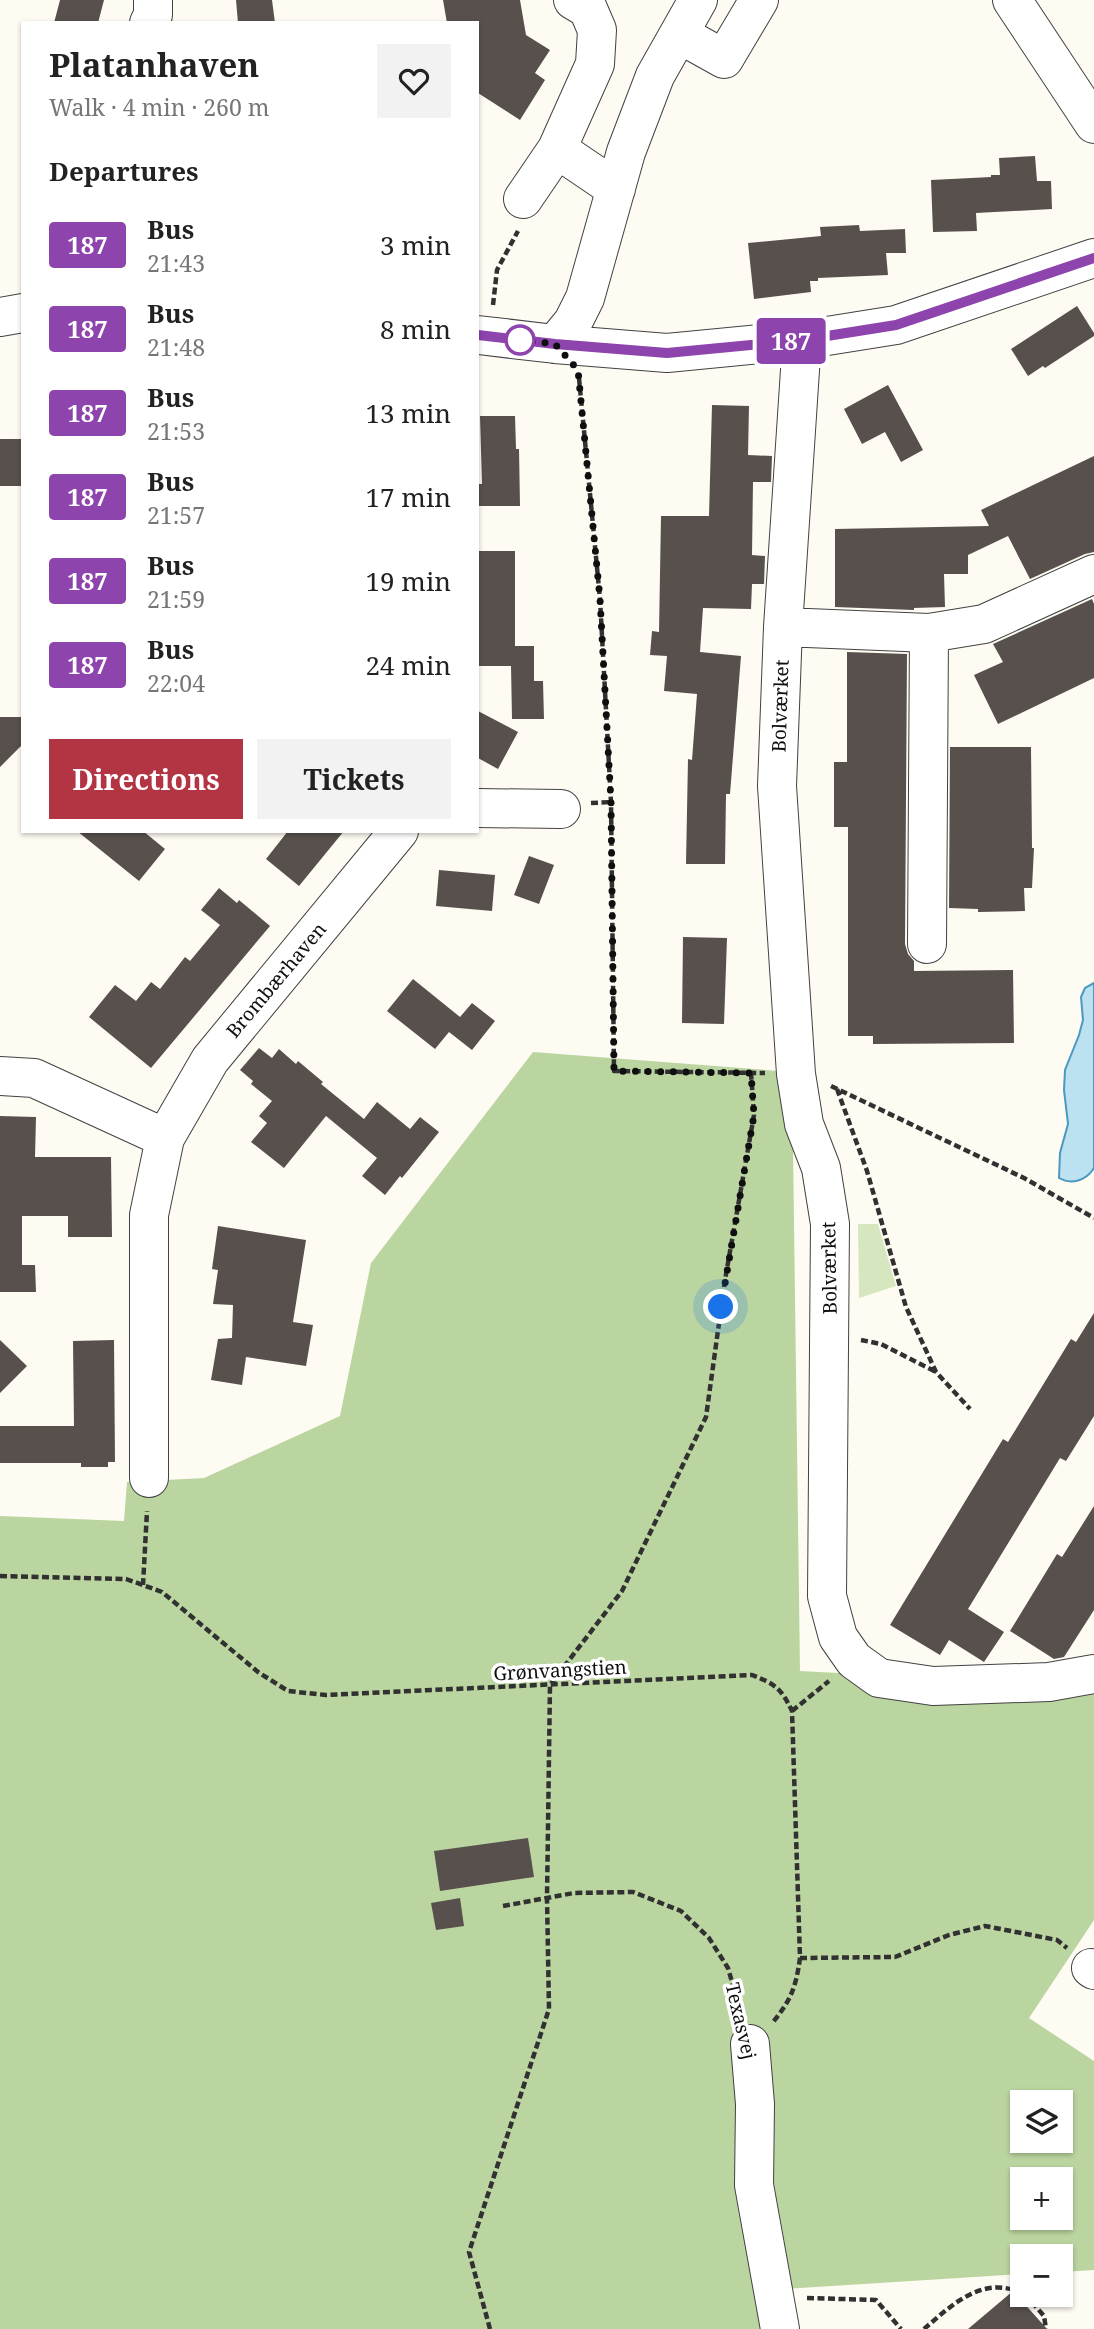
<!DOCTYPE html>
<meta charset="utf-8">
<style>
body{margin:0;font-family:"Noto Serif",serif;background:#f2f2f2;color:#222;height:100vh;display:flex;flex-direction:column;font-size:26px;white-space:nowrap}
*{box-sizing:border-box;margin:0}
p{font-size:23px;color:#767676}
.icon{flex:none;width:38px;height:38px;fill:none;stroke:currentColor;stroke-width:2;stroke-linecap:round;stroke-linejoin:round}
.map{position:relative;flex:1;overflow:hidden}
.details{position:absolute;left:21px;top:21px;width:458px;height:812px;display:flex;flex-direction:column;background:#fff;border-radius:0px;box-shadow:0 2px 5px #0004}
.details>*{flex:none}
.badge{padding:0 14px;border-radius:5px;font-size:24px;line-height:46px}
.buttons{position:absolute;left:1010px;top:2090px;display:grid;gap:14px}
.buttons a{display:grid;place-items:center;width:63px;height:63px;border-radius:0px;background:#fff;box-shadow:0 2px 5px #0004;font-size:35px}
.you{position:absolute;width:35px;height:35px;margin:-18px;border:5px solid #fff;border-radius:50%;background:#1a73e8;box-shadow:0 0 0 10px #1a73e833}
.map>.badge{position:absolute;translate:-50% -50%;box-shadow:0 0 0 4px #fff}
h2{padding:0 28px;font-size:26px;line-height:63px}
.round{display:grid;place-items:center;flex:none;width:74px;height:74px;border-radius:0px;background:#f2f2f2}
.overview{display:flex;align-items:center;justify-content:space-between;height:119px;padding:0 28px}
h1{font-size:33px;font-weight:700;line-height:52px}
.cta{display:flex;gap:14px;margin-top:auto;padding:14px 28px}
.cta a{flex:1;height:80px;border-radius:0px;background:#b33442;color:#fff;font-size:28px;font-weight:700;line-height:80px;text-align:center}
.cta a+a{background:#f2f2f2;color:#222}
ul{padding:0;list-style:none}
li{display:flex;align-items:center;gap:21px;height:84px;padding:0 28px}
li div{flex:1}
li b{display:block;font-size:26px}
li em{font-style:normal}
li .badge{min-width:77px;font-weight:700;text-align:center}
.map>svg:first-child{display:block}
.green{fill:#d6e6bf}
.forest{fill:#bbd5a0;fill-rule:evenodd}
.water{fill:#bce1f1;stroke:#4a99c1;stroke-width:2}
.building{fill:#57504d}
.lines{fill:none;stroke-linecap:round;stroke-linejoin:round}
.minor-casing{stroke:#424242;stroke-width:40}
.path{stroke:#313131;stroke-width:4.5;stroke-dasharray:7 3.5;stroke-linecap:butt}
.minor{stroke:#fff;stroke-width:38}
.line-casing{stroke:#fff;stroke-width:16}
.line{stroke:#8e44ad;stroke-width:10}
.walk{stroke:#0f0f0f;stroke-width:7;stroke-dasharray:0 12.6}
.stop-dot{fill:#fff;stroke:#8e44ad;stroke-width:3.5}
.labels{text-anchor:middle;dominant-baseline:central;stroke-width:7;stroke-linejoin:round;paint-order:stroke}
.street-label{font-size:19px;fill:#0f0f0f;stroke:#fff}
</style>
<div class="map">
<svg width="1094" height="2329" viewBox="0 0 1094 2329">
<rect width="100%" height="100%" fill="#fefbf3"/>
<path class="green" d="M 858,1224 L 878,1224 L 896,1286 L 859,1298 Z"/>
<path class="forest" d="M 533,1052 L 792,1072 L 800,1671 L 952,1679 L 1094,1674 L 1094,1920 L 1029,2018 L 1094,2061 L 1094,2270 L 1061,2272 L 1060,2256 L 1022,2256 L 1022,2274 L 784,2289 L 785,2329 L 0,2329 L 0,1516 L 124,1521 L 127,1482 L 204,1478 L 340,1416 L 371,1263 ZM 1022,2102 L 1060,2102 L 1060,2140 L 1022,2140 ZM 1022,2179 L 1060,2179 L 1060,2217 L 1022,2217 Z"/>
<path class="water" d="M 1094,983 L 1094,1168 C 1086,1181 1071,1185 1059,1178 L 1060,1153 L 1068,1124 L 1064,1090 L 1065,1070 L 1079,1035 L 1083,1020 L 1081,997 L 1085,988 Z"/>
<path class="building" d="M 60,0 L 104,0 L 98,23 L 54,23 Z
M 236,0 L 272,0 L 275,23 L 238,23 Z
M 443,0 L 520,0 L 526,35 L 550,50 L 535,73 L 545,80 L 520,120 L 478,93 L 478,23 L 447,23 Z
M 1035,156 L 1037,181 L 1051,181 L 1052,209 L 976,213 L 977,231 L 933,232 L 931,180 L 991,177 L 991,175 L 1000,175 L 999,158 Z
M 859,225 L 860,231 L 905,229 L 906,253 L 886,253 L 888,275 L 818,278 L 818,281 L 810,281 L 811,292 L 754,299 L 748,243 L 821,236 L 820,227 Z
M 1077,306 L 1094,333 L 1094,336 L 1045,368 L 1043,366 L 1028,376 L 1011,349 Z
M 888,385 L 923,450 L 901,462 L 885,432 L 862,444 L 844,409 Z
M 712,405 L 749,406 L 748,455 L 772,456 L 771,482 L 753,482 L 752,555 L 765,556 L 764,584 L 752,584 L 751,609 L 703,608 L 700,652 L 741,656 L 730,794 L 726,794 L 725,864 L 686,864 L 688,759 L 692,760 L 697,694 L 664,691 L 667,656 L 650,655 L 652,631 L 659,632 L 661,516 L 709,516 Z
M 480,416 L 515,416 L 516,449 L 519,449 L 520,506 L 478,506 L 478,484 L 482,484 Z
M 0,439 L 23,439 L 23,486 L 0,486 Z
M 1094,456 L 1094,552 L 1085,554 L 1030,579 L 1008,536 L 968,555 L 968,574 L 944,574 L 945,607 L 914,608 L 914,610 L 835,607 L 835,529 L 989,526 L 981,510 Z
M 478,551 L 515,551 L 515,646 L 534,646 L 534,681 L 543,681 L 544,719 L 512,719 L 511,666 L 478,666 Z
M 1092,599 L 1094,604 L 1094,678 L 998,724 L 974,675 L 1003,662 L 993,644 Z
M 847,652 L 907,654 L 905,944 L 908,954 L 914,961 L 914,971 L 1013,970 L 1014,1043 L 873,1044 L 873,1036 L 848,1036 L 848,827 L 834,827 L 834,762 L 847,762 Z
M 478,711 L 518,732 L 498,769 L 478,758 Z
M 0,717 L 23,717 L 23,744 L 0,767 Z
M 950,747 L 1031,747 L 1032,848 L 1034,848 L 1032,888 L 1024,888 L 1025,911 L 978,912 L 978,909 L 949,908 Z
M 77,831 L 143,831 L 165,849 L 139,881 Z
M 288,831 L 344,831 L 299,886 L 266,859 Z
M 529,856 L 554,865 L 539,904 L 514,895 Z
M 439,870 L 495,875 L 492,911 L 436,906 Z
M 219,888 L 237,903 L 239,900 L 270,926 L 151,1068 L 89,1017 L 115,985 L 136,1001 L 151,982 L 160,989 L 185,957 L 190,961 L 220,925 L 201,910 Z
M 683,937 L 727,938 L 724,1024 L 682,1023 Z
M 413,979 L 460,1017 L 472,1003 L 495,1021 L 472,1050 L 449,1032 L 435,1049 L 387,1011 Z
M 259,1048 L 272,1058 L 279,1049 L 296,1064 L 298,1061 L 323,1082 L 321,1084 L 364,1119 L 377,1102 L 410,1129 L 420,1117 L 439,1132 L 402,1178 L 400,1176 L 385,1195 L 362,1176 L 377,1158 L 326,1116 L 284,1168 L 251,1142 L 267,1123 L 259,1116 L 272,1101 L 251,1084 L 253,1081 L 240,1070 Z
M 0,1116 L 36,1117 L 35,1157 L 111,1157 L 112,1237 L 68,1237 L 68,1216 L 22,1216 L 22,1265 L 35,1265 L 36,1292 L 0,1292 Z
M 218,1226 L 306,1240 L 293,1322 L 313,1325 L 306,1366 L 246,1357 L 242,1385 L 211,1380 L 218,1339 L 232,1338 L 233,1305 L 213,1304 L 218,1270 L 212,1269 Z
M 1094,1313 L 1094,1416 L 1066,1461 L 1060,1458 L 968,1609 L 1004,1632 L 984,1662 L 949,1640 L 940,1655 L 890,1625 L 1003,1439 L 1008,1442 L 1071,1339 L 1076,1342 Z
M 0,1340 L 27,1366 L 0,1393 Z
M 114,1340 L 115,1462 L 108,1462 L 108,1467 L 81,1467 L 81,1463 L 0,1463 L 0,1426 L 74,1426 L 73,1341 Z
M 1094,1506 L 1094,1610 L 1064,1657 L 1054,1659 L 1010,1631 L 1057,1554 L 1062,1557 Z
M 528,1838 L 534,1877 L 440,1891 L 434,1851 Z
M 460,1898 L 464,1926 L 436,1930 L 431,1903 Z
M 1013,2291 L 1047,2329 L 968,2329 Z"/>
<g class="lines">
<g class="minor-casing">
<path id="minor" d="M 1012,0 L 1094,124
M 149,23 L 153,15 L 153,0
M 679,34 L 724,59 L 759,0
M 557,149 L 616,189
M 523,199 L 557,149 L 595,64 L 597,30 L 588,9 L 573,0
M 0,317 L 23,313
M 478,335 L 555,344 L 667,353 L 802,340 L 896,325 L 1094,258
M 802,340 L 783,627 L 777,786 L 796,1074 L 804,1124 L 821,1168 L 830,1224 L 827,1596 L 838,1637 L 854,1660 L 879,1678 L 933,1686 L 1049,1682 L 1094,1674
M 555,344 L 573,322 L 585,298 L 626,152 L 655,76 L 698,0
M 783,627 L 929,633 L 984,624 L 1094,574
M 478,808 L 561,809
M 927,944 L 929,633
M 0,1076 L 34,1078 L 165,1138
M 149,1478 L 149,1215 L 165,1138 L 210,1060 L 399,831
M 1091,1968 L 1094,1970
M 750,2044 L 755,2104 L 754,2185 L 780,2329"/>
</g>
<path class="path" d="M 493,305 L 497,270 L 518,231
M 579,378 L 600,599 L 611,802 L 614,1071 L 765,1073
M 591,803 L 611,802
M 831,1086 L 1024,1178 L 1094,1218
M 837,1089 L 867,1171 L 906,1307 L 936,1372 L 970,1409
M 861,1340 L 881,1344 L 936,1372
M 0,1576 L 126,1579 L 143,1585 L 162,1592 L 258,1672 L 288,1691 L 326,1695 L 752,1675 C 775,1684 781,1688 792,1711 L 800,1958 C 796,1987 791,2000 773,2022
M 143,1585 L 147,1511
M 792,1711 L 829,1681
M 503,1906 L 574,1893 L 633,1892 L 681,1911 L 709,1938 L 728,1968 L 741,2013
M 800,1958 L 895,1957 L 949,1935 L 985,1926 L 1057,1940 L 1067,1948
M 1025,2294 L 1044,2316 L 1046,2329
M 807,2298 L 876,2300 L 901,2329
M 490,2329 L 469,2252 L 549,2009 L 547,1898 L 550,1685 L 622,1591 L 706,1417 L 725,1280 L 754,1115 L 751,1073
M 924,2329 C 952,2305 982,2275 1022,2293"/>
<use href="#minor" class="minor"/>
</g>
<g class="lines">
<g class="line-casing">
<path id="line" d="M 478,335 L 555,344 L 667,353 L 802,340 L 896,325 L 1094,258"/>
</g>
<use href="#line" class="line"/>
<path class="walk" d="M 520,340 L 555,344 L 578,370 L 600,599 L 611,802 L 614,1071 L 751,1073 L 754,1115 L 721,1307"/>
</g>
<circle class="stop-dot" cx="520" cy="340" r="14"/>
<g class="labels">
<g class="street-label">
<text transform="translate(780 706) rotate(-88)">Bolværket</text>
<text transform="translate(276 980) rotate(-50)">Brombærhaven</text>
<text transform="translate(829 1268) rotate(-91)">Bolværket</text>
<text transform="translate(560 1670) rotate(-3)">Grønvangstien</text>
<text transform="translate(741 2021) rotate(77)">Texasvej</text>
</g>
</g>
</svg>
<div class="buttons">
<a><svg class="icon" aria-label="layers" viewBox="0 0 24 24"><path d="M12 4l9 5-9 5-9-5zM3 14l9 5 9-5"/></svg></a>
<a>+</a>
<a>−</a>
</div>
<div class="you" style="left:721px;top:1307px"></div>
<b class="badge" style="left:791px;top:341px;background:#8e44ad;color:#fff">187</b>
<section class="details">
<div class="overview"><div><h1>Platanhaven</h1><p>Walk · 4 min · 260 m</p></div><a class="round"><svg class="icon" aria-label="heart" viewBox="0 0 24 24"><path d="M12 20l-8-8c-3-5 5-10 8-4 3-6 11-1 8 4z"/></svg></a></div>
<h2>Departures</h2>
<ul>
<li><span class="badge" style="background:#8e44ad;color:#fff">187</span><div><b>Bus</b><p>21:43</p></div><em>3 min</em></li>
<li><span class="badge" style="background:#8e44ad;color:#fff">187</span><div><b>Bus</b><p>21:48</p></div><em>8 min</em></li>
<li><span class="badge" style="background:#8e44ad;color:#fff">187</span><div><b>Bus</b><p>21:53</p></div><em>13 min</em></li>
<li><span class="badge" style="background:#8e44ad;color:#fff">187</span><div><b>Bus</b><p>21:57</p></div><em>17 min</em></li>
<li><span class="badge" style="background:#8e44ad;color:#fff">187</span><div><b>Bus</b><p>21:59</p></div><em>19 min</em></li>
<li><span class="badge" style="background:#8e44ad;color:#fff">187</span><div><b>Bus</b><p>22:04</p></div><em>24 min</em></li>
</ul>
<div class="cta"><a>Directions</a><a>Tickets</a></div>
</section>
</div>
